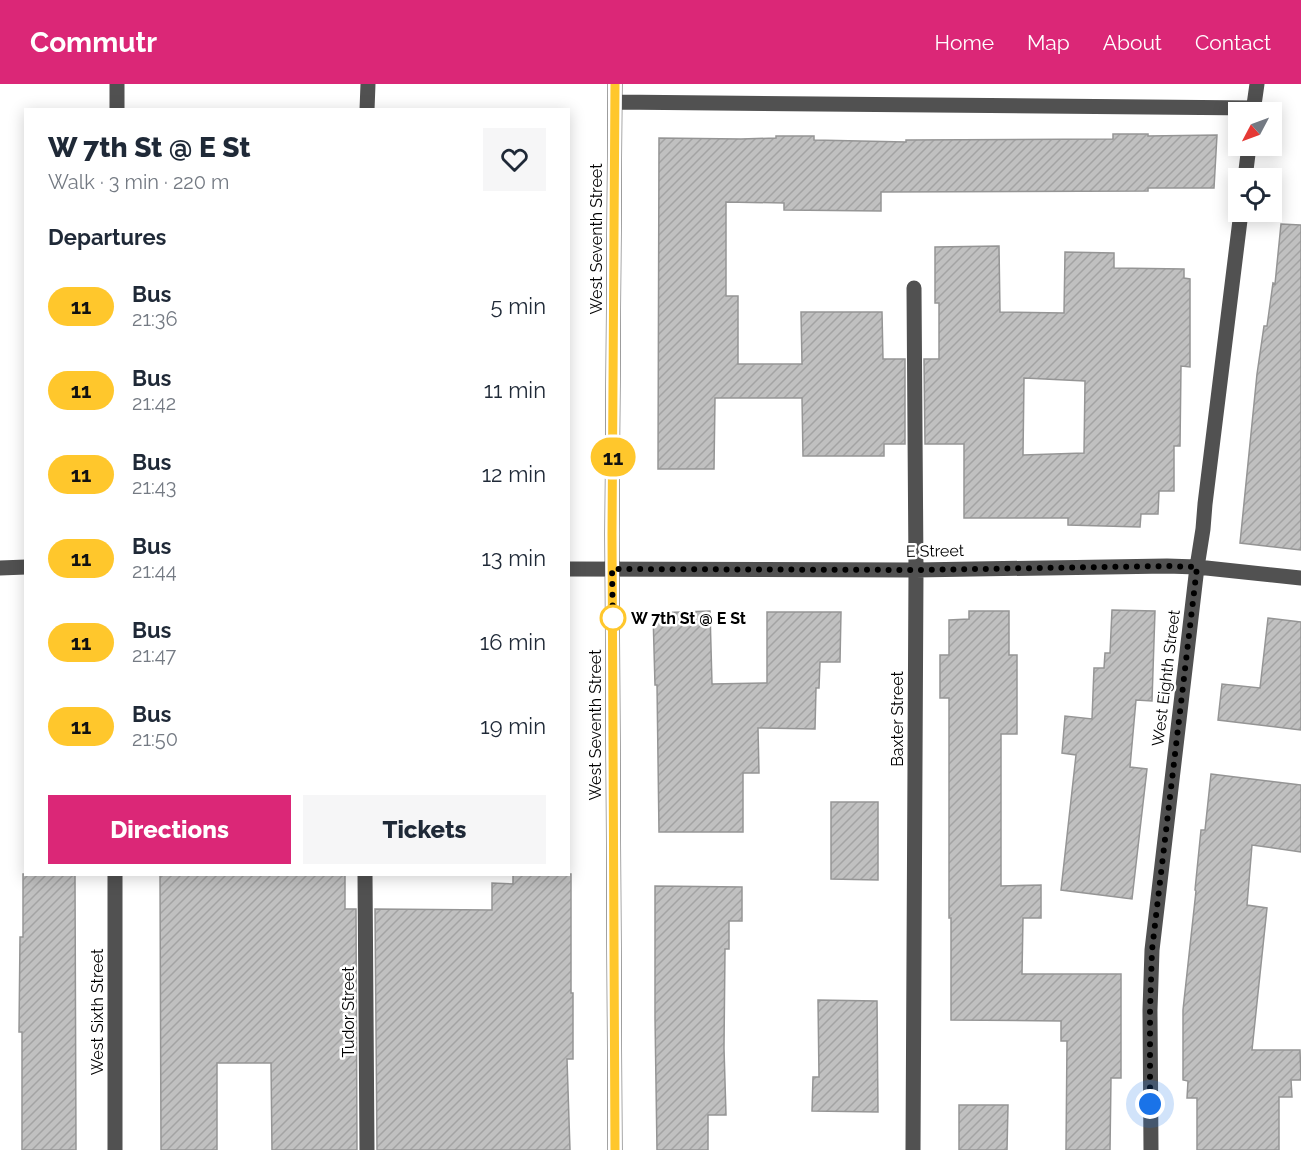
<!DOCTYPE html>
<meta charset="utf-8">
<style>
body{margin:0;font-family:Raleway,sans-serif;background:#f6f6f7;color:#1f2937;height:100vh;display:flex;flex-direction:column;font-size:22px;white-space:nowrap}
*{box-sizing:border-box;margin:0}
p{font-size:20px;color:#747a83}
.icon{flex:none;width:33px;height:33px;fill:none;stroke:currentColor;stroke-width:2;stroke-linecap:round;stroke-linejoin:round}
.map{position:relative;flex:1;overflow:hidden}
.side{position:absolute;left:24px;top:24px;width:546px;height:768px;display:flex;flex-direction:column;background:#fff;border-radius:0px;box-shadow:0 3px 15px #0003}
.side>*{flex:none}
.badge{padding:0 12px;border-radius:20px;font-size:21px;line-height:39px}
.needle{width:39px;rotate:229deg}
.fabs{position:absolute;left:1228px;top:18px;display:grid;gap:12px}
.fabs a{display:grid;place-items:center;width:54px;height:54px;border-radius:0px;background:#fff;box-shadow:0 3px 15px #0003;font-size:30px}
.you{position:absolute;width:30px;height:30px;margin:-15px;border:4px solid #fff;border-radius:50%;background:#1a73e8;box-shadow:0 0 0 9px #1a73e833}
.map>.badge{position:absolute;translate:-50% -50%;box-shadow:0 0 0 3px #fff}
h2{padding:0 24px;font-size:22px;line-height:54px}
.round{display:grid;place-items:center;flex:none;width:63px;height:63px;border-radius:0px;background:#f6f6f7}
.overview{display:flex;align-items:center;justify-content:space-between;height:102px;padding:0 24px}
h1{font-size:28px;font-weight:800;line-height:45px}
.primary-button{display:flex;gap:12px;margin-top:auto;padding:12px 24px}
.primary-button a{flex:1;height:69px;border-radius:0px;background:#db2777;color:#fff;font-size:24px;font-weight:800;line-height:69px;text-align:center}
.primary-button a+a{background:#f6f6f7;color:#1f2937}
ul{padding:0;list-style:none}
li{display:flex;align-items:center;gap:18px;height:84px;padding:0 24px}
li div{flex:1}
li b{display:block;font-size:22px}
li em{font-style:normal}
li .badge{min-width:66px;font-weight:700;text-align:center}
header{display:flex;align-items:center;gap:36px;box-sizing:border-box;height:84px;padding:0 30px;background:#db2777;color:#fff}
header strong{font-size:28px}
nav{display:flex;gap:33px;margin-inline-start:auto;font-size:21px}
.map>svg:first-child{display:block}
.building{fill:url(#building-hatch);stroke:#959595;stroke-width:1.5;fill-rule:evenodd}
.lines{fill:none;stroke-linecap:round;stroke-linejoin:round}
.minor{stroke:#515151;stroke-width:15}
.line-casing{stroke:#fff;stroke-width:14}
.line{stroke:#ffc72c;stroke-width:9}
.walk{stroke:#000;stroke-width:6;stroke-dasharray:0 10.8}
.stop-dot{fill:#fff;stroke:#ffc72c;stroke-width:3}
.labels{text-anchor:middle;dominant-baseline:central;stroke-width:5;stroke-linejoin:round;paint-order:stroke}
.street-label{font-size:16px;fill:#000;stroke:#fff}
.stop-label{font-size:16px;font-weight:bold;fill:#000;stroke:#fff;text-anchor:start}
</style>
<header>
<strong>Commutr</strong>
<nav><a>Home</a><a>Map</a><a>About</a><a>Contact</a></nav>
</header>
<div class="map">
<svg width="1301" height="1066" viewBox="0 0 1301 1066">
<defs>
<pattern id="building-hatch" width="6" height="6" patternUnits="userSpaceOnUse" patternTransform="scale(1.5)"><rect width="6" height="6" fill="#c0c0c0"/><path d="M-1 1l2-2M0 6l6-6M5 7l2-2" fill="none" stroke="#a3a3a3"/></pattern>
</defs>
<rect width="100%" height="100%" fill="#fff"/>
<path class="building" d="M 1113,50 L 1148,50 L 1148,52 L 1217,51 L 1214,104 L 1148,104 L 1148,107 L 881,108 L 881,127 L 784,126 L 784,119 L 726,118 L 726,212 L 738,212 L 738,280 L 802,280 L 801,228 L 882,228 L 883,275 L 905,275 L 905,360 L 884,360 L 884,372 L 803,372 L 802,314 L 715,314 L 714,385 L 658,385 L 659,54 L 741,55 L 776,54 L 776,52 L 814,52 L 814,56 L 906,58 L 906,56 L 1113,55 Z
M 1281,140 L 1301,141 L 1301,466 L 1240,459 L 1257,290 L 1264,242 L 1267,242 L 1273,199 L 1275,200 Z
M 999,162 L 1000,228 L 1064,229 L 1065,168 L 1114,169 L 1114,184 L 1184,185 L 1184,194 L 1190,195 L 1190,283 L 1181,282 L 1180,362 L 1174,362 L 1174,407 L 1159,407 L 1158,430 L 1141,430 L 1140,443 L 1068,441 L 1068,434 L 964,434 L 964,360 L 925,360 L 924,275 L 939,275 L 939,219 L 935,219 L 935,163 ZM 1024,294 L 1085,297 L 1084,369 L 1023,371 Z
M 1112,526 L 1155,527 L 1152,617 L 1136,616 L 1130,683 L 1147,685 L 1132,815 L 1061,806 L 1076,671 L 1062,669 L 1065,632 L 1092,635 L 1094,584 L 1104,584 L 1105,569 L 1110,569 Z
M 710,527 L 712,600 L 767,599 L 767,528 L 841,528 L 840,578 L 820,578 L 819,604 L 816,604 L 815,645 L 758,644 L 759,689 L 743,689 L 743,748 L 659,748 L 657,601 L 655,601 L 653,529 Z
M 969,527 L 1009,527 L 1009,571 L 1017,571 L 1017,650 L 1001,650 L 1001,802 L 1041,801 L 1041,834 L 1023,834 L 1022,890 L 1121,890 L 1121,994 L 1111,994 L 1110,1066 L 1066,1066 L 1067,957 L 1061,957 L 1061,937 L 951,936 L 951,834 L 949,834 L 949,614 L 940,614 L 940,571 L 949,571 L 949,536 L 969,535 Z
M 1268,534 L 1301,538 L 1301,646 L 1218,636 L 1222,600 L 1260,604 Z
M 1211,690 L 1301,701 L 1301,768 L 1252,761 L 1247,821 L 1267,824 L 1252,966 L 1300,966 L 1301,996 L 1291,996 L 1292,1013 L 1279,1013 L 1279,1066 L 1197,1066 L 1197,1014 L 1187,1014 L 1188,997 L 1183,996 L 1183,926 L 1196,807 L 1195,806 L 1201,746 L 1205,746 Z
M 831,718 L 878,718 L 878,796 L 831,795 Z
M 23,790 L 75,790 L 76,1066 L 22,1066 L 22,948 L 19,948 L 20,853 L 23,853 Z
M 160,790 L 345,790 L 345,825 L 356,825 L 357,1066 L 272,1066 L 271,979 L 217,979 L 217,1066 L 161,1066 Z
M 513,790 L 571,790 L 571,909 L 573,909 L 573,975 L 567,975 L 570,1066 L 377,1066 L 375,825 L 492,826 L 492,799 L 513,800 Z
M 655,802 L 742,803 L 742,837 L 729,837 L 729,865 L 725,865 L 724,964 L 726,1031 L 708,1031 L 708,1066 L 657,1066 L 655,934 Z
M 818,916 L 877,917 L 878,1028 L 812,1027 L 813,993 L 819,993 Z
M 959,1021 L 1008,1021 L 1007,1066 L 959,1066 Z"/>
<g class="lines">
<path class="minor" d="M 615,18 L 1254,24
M 117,26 L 117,0
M 367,26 L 368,0
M 1253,28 L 1257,0
M 1245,94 L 1249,62
M 0,484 L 26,483
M 568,485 L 916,486 L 1167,482 L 1197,483 L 1301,494
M 115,790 L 115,1066
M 365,790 L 367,1066
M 615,1066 L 612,450 L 615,0
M 913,1066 L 916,486 L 914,204
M 1151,1066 L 1150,926 L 1152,866 L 1197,483 L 1203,445 L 1205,420 L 1241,128"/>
</g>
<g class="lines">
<g class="line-casing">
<path id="line" d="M 615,1066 L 612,450 L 615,0"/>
</g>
<use href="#line" class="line"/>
<path class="walk" d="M 613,534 L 613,544 L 612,485 L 916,486 L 1167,482 L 1197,483 L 1152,866 L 1150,927 L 1150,1020"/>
</g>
<circle class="stop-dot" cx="613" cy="534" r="12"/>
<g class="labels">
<g class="street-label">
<text transform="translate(596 155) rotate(-90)">West Seventh Street</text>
<text transform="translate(935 467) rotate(-1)">E Street</text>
<text transform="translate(1166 594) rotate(-83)">West Eighth Street</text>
<text transform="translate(897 635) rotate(-90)">Baxter Street</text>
<text transform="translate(595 641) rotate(-90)">West Seventh Street</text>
<text transform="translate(97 928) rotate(-90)">West Sixth Street</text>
<text transform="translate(348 928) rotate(-90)">Tudor Street</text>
</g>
<g class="stop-label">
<text x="631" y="534">W 7th St @ E St</text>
</g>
</g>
</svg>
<div class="fabs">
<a><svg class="needle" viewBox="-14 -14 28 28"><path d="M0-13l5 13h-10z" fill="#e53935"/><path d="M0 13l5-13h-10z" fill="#747a83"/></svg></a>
<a><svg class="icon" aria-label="locate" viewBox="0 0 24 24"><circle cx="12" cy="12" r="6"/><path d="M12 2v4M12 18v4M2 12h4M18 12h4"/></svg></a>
</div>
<div class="you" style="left:1150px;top:1020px"></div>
<b class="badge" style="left:613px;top:373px;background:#ffc72c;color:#111">11</b>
<section class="side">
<div class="overview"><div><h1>W 7th St @ E St</h1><p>Walk · 3 min · 220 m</p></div><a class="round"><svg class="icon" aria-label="heart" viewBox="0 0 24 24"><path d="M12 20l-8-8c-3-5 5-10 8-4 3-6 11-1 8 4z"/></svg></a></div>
<h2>Departures</h2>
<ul>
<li><span class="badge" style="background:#ffc72c;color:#111">11</span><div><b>Bus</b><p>21:36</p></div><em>5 min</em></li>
<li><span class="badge" style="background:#ffc72c;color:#111">11</span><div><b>Bus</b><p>21:42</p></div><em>11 min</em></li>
<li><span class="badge" style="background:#ffc72c;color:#111">11</span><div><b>Bus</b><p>21:43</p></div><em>12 min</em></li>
<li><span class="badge" style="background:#ffc72c;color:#111">11</span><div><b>Bus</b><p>21:44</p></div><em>13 min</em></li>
<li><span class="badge" style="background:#ffc72c;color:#111">11</span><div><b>Bus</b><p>21:47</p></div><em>16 min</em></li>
<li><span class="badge" style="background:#ffc72c;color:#111">11</span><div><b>Bus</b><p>21:50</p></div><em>19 min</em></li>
</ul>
<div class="primary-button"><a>Directions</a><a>Tickets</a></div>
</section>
</div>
